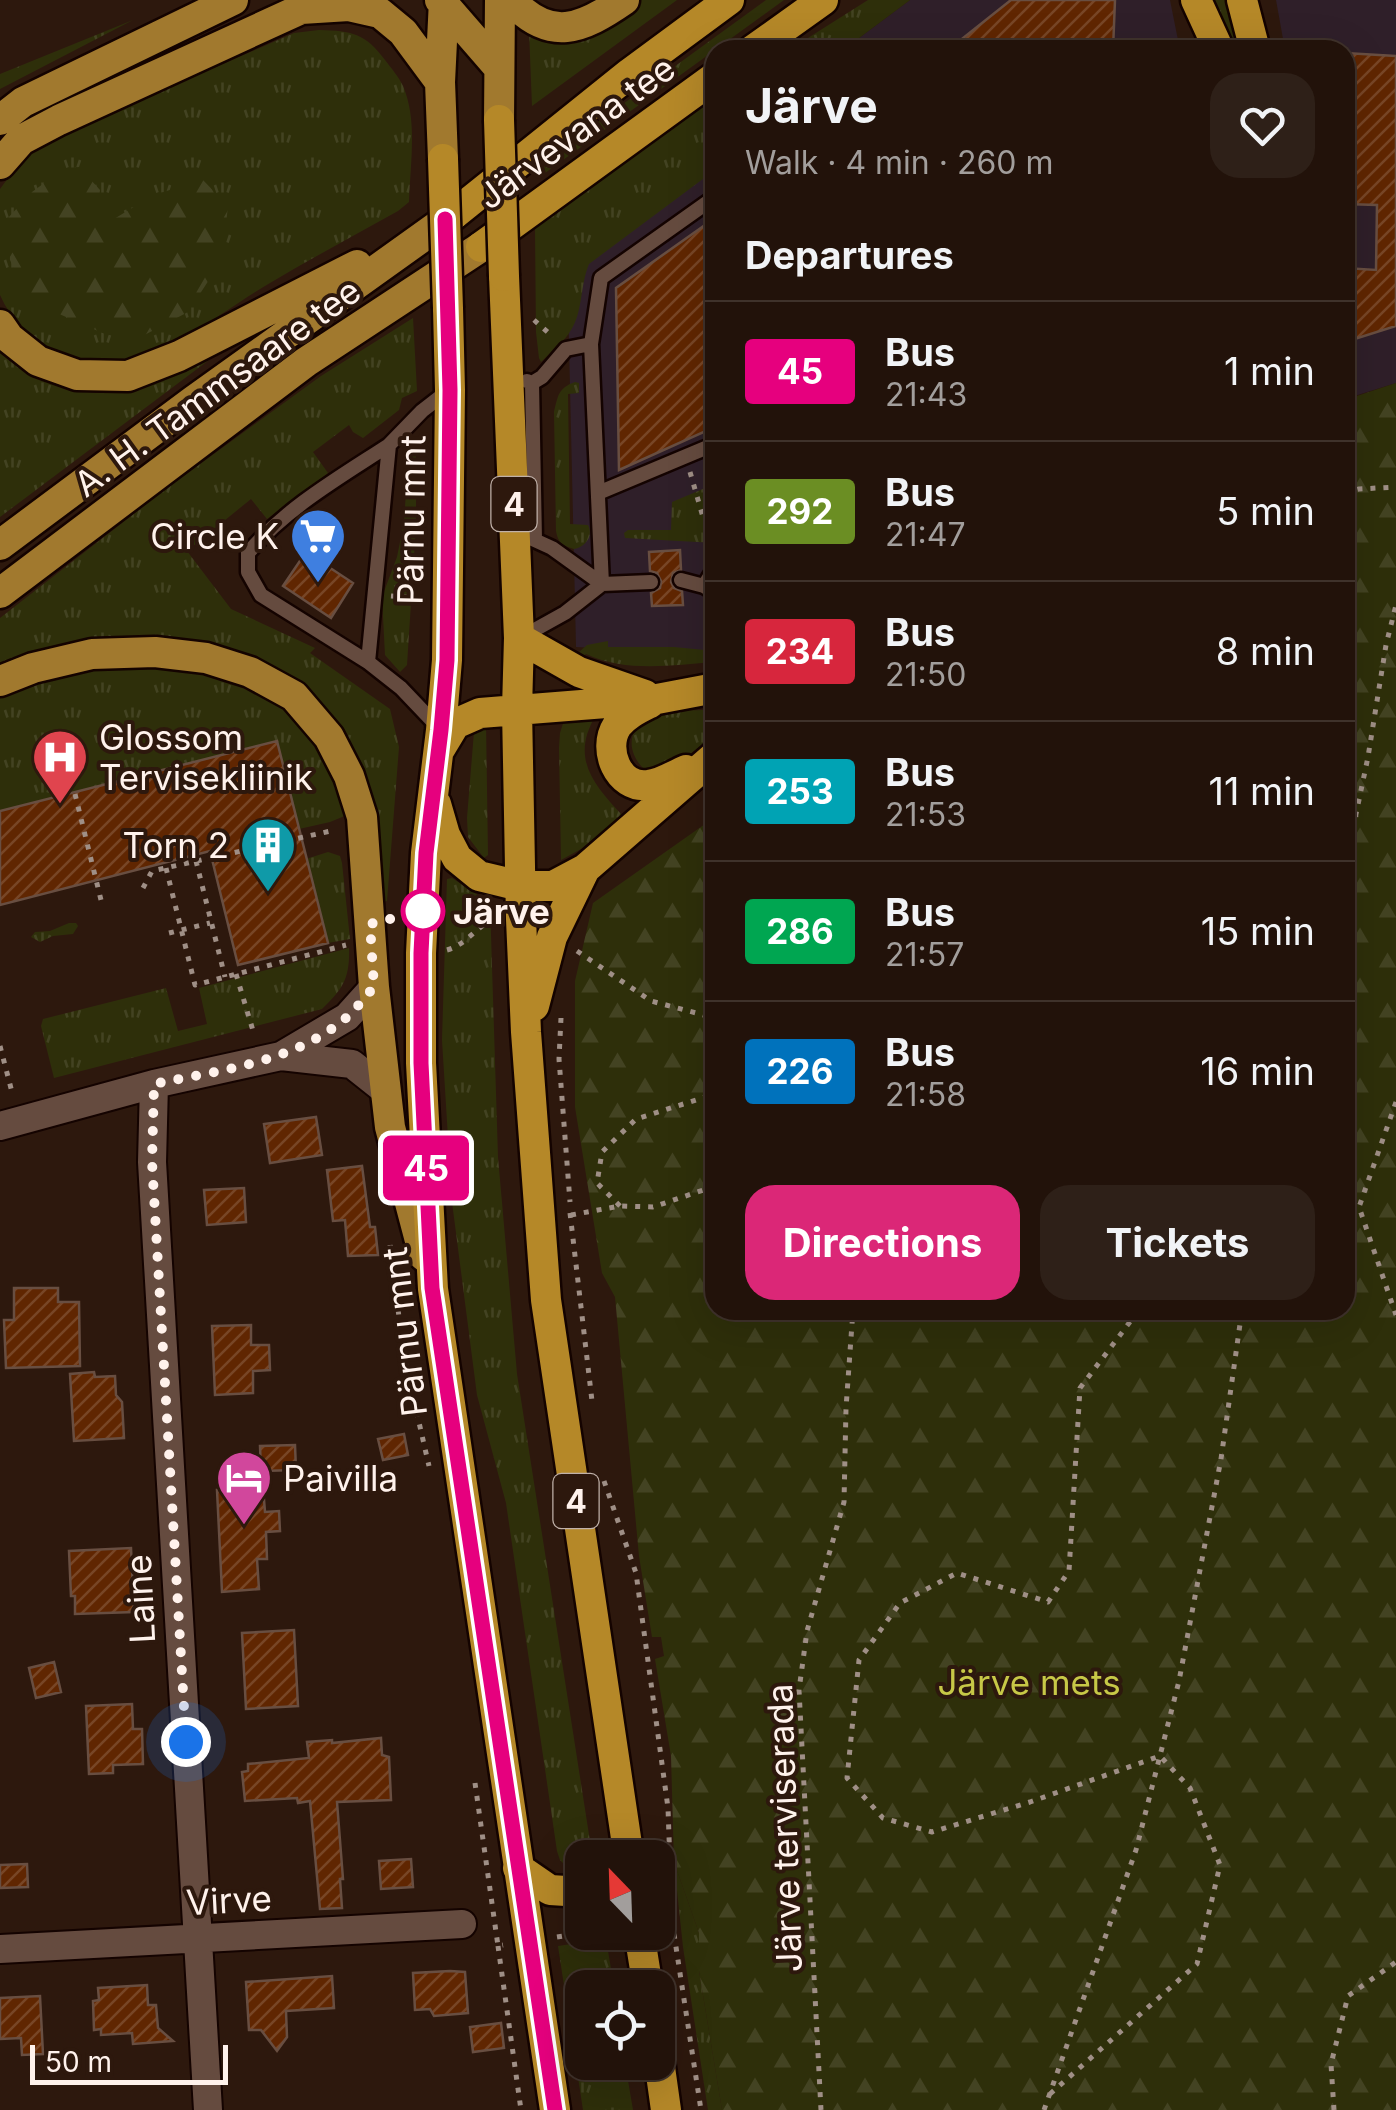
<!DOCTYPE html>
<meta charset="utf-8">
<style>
body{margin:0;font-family:Inter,sans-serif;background:#2e2018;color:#f1f3f6;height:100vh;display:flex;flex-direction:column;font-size:38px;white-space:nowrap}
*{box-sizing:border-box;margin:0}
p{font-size:32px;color:#a29e9c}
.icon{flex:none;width:55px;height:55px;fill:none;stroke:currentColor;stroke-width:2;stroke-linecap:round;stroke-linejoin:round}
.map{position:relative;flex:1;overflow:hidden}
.sheet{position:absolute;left:705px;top:40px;width:650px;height:1280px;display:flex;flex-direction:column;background:#22120a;border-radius:30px;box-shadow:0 10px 40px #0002,0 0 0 2px #3f322b}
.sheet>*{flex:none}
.badge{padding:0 20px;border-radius:8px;font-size:35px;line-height:65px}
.needle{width:65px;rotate:337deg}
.controls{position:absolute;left:565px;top:1840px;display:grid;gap:20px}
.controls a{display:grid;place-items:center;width:110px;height:110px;border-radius:20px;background:#22120a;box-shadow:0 10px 40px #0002,0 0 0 2px #3f322b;font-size:50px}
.scale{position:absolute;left:30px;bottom:25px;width:198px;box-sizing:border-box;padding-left:10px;border:5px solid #fff2ec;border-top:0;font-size:28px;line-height:35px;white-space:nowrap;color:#fff2ec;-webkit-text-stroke:8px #2d180d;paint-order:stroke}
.you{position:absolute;width:50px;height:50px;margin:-25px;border:8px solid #fff;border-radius:50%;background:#1a73e8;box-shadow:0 0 0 15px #1a73e833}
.map>.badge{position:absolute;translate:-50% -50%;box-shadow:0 0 0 5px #fff}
h2{padding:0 40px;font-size:38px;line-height:90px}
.round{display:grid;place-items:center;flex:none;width:105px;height:105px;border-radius:30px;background:#2e2018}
.head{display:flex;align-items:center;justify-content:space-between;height:170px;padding:0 40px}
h1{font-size:48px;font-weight:700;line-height:75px}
.cta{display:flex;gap:20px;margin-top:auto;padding:20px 40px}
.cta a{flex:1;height:115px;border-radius:30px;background:#db2777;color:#fff;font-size:40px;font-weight:700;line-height:115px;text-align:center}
.cta a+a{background:#2e2018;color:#f1f3f6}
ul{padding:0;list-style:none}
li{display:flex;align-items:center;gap:30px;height:140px;padding:0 40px;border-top:2px solid #3f322b}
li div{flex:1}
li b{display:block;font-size:38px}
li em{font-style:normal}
li .badge{min-width:110px;font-weight:700;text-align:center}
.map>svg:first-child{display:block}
.commercial{fill:#2f1f29}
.grass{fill:url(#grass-tufts)}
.forest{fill:url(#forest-firs)}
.building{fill:url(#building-hatch);stroke:#684e41;stroke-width:2.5}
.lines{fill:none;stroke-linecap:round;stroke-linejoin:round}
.service-casing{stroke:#140300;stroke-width:19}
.minor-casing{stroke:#140300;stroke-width:32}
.primary-casing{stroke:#140300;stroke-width:35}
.trunk-casing{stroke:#140300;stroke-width:35}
.path{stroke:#9f8f86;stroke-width:5;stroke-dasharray:5 8;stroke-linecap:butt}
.service{stroke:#654b3f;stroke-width:14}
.minor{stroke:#654b3f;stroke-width:28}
.primary{stroke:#a1792e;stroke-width:30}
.trunk{stroke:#b58828;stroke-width:30}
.trunk-bridge-casing{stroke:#140300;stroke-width:35;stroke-linecap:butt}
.trunk-bridge{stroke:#b58828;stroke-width:30}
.line-casing{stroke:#fff;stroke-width:22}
.line{stroke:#e6007e;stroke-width:15}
.walk{stroke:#fff2ec;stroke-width:10;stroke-dasharray:0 18}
.stop-dot{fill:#fff;stroke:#e6007e;stroke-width:5}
.labels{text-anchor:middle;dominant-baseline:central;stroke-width:8;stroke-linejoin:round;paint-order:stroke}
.shield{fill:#2d180d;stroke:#c0b1a9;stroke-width:2.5}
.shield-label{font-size:32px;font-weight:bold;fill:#fff2ec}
.street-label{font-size:35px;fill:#fff2ec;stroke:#2d180d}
.poi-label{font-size:35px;fill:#fff2ec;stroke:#2d180d;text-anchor:end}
.stop-label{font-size:35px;font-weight:bold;fill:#fff2ec;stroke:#2d180d;text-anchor:start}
.park-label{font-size:35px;fill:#c7c847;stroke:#2d180d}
</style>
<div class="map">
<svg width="1396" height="2110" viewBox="0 0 1396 2110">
<defs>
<pattern id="grass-tufts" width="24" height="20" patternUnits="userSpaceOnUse" patternTransform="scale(2.5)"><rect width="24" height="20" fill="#2e2f0a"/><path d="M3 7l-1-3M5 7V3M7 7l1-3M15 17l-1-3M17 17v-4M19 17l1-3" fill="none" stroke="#434322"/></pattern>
<pattern id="forest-firs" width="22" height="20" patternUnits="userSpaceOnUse" patternTransform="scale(2.5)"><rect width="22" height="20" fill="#2e2f0a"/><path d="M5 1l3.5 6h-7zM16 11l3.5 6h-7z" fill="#434322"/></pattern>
<pattern id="building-hatch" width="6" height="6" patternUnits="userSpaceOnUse" patternTransform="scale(2.5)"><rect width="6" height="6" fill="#602601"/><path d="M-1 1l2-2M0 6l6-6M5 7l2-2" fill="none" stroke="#784626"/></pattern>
</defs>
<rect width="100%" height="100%" fill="#2d180d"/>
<path class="commercial" d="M 910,0 L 1170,0 L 1180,50 L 843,50 Z
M 1276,0 L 1396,0 L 1396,383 L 1345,399 L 1345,50 L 1285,50 Z
M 715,156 L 715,654 L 576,647 L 567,258 Z"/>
<path class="grass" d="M 641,0 L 677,0 L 532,106 L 529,30 L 599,28 Z
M 766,0 L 784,0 L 545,173 L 539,165 Z
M 868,0 L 910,0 L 843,50 L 789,50 Z
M 1211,0 L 1227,0 L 1236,39 L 1230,41 Z
M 133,20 L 0,89 L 0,74 Z
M 319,30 C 352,31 365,33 385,60 C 391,68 399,77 403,86 C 418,121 410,164 409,202 L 398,211 C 355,235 312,258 270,283 C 207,320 129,392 52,349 C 29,336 11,320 0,295 L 0,189 L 17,166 L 44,142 L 294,33 Z
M 715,97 L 715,170 L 589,264 C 580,285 583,312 571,330 C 564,342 551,352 541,362 L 539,358 L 536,332 L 535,227 L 659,132 Z
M 413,318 L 417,391 L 402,398 L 399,410 L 363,438 L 353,432 L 349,425 L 313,452 L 328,473 L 267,519 L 251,499 L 187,551 L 231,609 L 315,648 L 310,653 L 390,709 L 399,747 L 387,901 L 380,903 L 369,794 L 364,772 L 357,755 L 341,730 L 210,644 L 154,637 L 110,639 L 0,667 L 0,618 L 167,488 L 321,376 Z
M 233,342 L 0,517 L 0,346 C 22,359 43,375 66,386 C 118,410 188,364 233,342 Z
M 575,382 L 579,383 L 579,393 L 568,394 L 570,524 L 588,525 C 594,536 585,547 574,549 C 563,546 558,543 556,531 L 554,412 C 558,396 558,388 575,382 Z
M 415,446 L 416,454 L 416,525 L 407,665 L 400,672 L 385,655 L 382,597 L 397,557 L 404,522 L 408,462 Z
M 710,466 L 715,478 L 715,543 L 625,538 L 624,533 L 628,530 L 671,530 L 672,502 L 710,486 L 704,469 Z
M 608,641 L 608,647 L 674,647 L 715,651 L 715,662 C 672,665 627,673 586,654 L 583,657 L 578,653 L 587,645 Z
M 150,663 C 177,667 207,669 233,679 C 290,700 337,754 347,815 L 330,822 L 299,829 L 276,741 L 0,811 L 0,694 L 69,671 Z
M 715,709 L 715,735 L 686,757 L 682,755 L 657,768 L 643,768 C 636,761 630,750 632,739 C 639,703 688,713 715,709 Z
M 596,715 C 570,758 593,784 623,816 L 581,849 L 561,860 L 559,748 L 560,733 L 565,717 Z
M 486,723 L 488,855 L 484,858 L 468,837 L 467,818 L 474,732 L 477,727 Z
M 328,852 L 340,856 L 342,863 L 350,939 L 328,943 L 306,859 Z
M 452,878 L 490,903 L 498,1157 L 517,1374 L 592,1854 L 592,1857 L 582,1858 L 582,1870 L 571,1871 L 560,1860 L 557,1851 L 506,1503 L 477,1395 L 452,1202 L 442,1040 L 447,879 Z
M 69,923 L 76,923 L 78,926 L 73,934 L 53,936 L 40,942 L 31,937 L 35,932 L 50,931 Z
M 349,948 C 350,978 343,989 322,1009 L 54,1078 L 41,1026 L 43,1019 L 166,988 L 178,1031 L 207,1024 L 199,988 Z
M 674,1862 L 699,1933 L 699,1971 L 722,2110 L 708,2110 L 683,1947 Z
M 606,1939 L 614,1987 L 582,1988 L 582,2062 L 625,2063 L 633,2110 L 583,2110 L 558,1946 Z"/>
<path class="forest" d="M 79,167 L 100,190 L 97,212 L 104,225 L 152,196 L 202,179 L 228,206 L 222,260 L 188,312 L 135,340 L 105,334 L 57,313 L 24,290 L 10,260 L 8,218 L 32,192 L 62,170 Z
M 1396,383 L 1396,2110 L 722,2110 L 699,1971 L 699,1933 L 674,1862 L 671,1756 L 655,1659 L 664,1656 L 661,1637 L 652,1637 L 639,1556 L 615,1297 L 602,1273 L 575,1107 L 575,981 L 593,903 L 715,817 L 715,1310 L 1345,1310 L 1345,400 Z"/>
<path class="building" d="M 1011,0 L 1115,0 L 1113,50 L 948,50 Z
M 1345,53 L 1396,56 L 1396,326 L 1345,342 L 1345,268 L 1376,270 L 1377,205 L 1345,204 Z
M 715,218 L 715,427 L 619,470 L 616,288 Z
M 680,550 L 681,570 L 673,573 L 671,582 L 674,588 L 682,591 L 683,605 L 652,606 L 651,593 L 660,588 L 661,581 L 657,573 L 650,571 L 649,552 Z
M 306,552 L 353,583 L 331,618 L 283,586 Z
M 277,741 L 328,943 L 238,965 L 210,851 L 0,905 L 0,811 Z
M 316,1117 L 322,1155 L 270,1163 L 264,1124 Z
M 362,1166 L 370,1227 L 375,1227 L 378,1255 L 348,1256 L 345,1220 L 333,1221 L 327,1170 Z
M 244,1188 L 246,1222 L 207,1225 L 204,1190 Z
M 14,1288 L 58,1288 L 58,1302 L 79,1302 L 80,1366 L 6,1368 L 4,1320 L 14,1320 Z
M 251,1325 L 251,1345 L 269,1345 L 270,1370 L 253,1371 L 253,1393 L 215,1395 L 212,1326 Z
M 94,1372 L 95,1377 L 115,1376 L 116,1395 L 122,1402 L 124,1438 L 74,1441 L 70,1374 Z
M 404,1434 L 408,1455 L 383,1460 L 378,1439 Z
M 295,1445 L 296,1470 L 261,1471 L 260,1446 Z
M 263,1487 L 265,1512 L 279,1511 L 280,1531 L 266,1532 L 267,1559 L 257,1559 L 259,1589 L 222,1592 L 217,1490 Z
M 131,1548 L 134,1612 L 75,1614 L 75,1596 L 71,1596 L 69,1551 Z
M 294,1630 L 298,1706 L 246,1709 L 242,1633 Z
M 54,1662 L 61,1692 L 36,1698 L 29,1668 Z
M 132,1704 L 133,1729 L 142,1729 L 143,1764 L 113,1765 L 113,1773 L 89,1774 L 86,1706 Z
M 381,1738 L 382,1755 L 389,1757 L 391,1800 L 337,1802 L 343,1879 L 340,1879 L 342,1908 L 320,1909 L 310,1801 L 298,1803 L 297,1798 L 245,1801 L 242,1772 L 248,1771 L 248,1764 L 309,1758 L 307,1742 L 332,1740 L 332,1743 Z
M 411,1859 L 413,1887 L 381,1889 L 379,1861 Z
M 27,1864 L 28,1887 L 0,1888 L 0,1865 Z
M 450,1971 L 465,1972 L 468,2013 L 434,2016 L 430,2009 L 415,2010 L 413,1973 Z
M 332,1976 L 334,2008 L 286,2011 L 287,2037 L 277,2051 L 261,2030 L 249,2030 L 246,1982 Z
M 147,1985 L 148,2005 L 156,2005 L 158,2028 L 173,2041 L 133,2044 L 132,2033 L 101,2035 L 101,2029 L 94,2030 L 93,2001 L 99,2000 L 98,1988 Z
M 40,1996 L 43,2054 L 22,2055 L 21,2038 L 0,2039 L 0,1998 Z
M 501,2023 L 504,2048 L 473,2052 L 470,2027 Z"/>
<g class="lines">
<g class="service-casing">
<path id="service" d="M 527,381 L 532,383 L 542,377 L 566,349 L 591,344
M 532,383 L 535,540
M 598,493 L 715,444
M 517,532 L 552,548 L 602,584 L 565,613 L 520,638
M 681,580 L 704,586 L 715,593
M 651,582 L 602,584 L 591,344 L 601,278 L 715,197
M 704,586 L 715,568
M 368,662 L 261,595 L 248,572 L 248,553 C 286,508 340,477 389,445
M 440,729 L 401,688 L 368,662 L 389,445 L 422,411 L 449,390"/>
</g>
<g class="minor-casing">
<path id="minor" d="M 281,1056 L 352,1064 L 386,1091
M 154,1084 L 152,1162 L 208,2110
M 0,1126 L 154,1084 L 281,1056 L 347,1017 L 374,987
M 0,1949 L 462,1924"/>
</g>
<g class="primary-casing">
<path id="primary" d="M 440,0 L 499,68
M 511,0 C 550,43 582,29 624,0
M 0,120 L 23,102 L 233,0
M 499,120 L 500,0
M 443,159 L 440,82 L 444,0
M 0,164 L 21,140 L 59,120 L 301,9 L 349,6 L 380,13 L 403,32 L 440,82
M 0,325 L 9,338 L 38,361 L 77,375 L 128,376 L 179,356 L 357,265
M 0,545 L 193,401 L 453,215
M 0,593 L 306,362 L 481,247
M 0,681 L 33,668 L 92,654 L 155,652 L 206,658 L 250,672 L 294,696 L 329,737 L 349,776 L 362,817 L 374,987 L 390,1127 L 424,1256"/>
</g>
<g class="trunk-casing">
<path id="trunk" d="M 1196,0 L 1219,50
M 1242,0 L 1255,50
M 753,50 L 823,0
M 453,215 L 630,73 L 729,0
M 481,247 L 715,77
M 504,276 L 519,638 L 517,709 L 521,919 L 526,1032 L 546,1300 L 629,1858
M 448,308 L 450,390 L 447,660 L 441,730 L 426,853 L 421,953 L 421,1063 L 433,1289 L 555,2110
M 519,638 L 579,672 L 645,695
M 650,703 C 638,709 625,715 617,726 C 602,749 618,789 648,785 C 661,784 674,775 686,770
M 440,749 L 455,724 L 480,713 L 657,699 L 715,688
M 436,804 L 445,835 L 457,858 L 479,876 L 520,886 L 553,886 L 585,869 L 715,756
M 534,1006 L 552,937 L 585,869
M 518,1868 L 550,1890 L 582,1892
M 639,1932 L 648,1988
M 658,2053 L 666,2110"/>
</g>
<path class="path" d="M 534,320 L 552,336
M 690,472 L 703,517 L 715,539
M 1345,493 L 1359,489 L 1396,487
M 391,596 L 419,598
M 75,794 L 101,900
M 1345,825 L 1356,814 L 1368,757 L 1386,645 L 1396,605
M 196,861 L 225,977
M 166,868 L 195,985 L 346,945
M 1345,881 L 1356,815
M 143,888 L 152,871 L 335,830
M 169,933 L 210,923
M 447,950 C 465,945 475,929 491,920
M 577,951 L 651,1001 L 715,1018
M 236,974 L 254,1034
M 561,1018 L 559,1059 L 570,1202
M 0,1046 L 13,1096
M 1396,1102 L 1359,1207 L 1396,1315
M 620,1206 L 597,1183 L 602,1152 L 636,1119 L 715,1094
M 570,1213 L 592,1401
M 571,1215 L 620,1206 L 653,1207 L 715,1186
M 390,1245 L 404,1357 L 429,1466
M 604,1481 L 636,1573 L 668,1808 L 672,1921 L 663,1922
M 475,1783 L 498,1946 L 503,1945
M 672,1921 L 701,2110
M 557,1937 L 588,1932
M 498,1946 L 521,2110
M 1050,2094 L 1197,1964 L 1220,1865 L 1190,1788 L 1160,1756 L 1030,1802 L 932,1832 L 883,1818 L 847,1778 L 859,1660 L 900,1603 L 957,1573 L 1048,1602 L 1069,1571 L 1080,1388 L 1139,1310
M 821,2110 L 799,1690 L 807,1631 L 844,1502 L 846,1408 L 853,1310
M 1044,2110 L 1136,1850 L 1179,1681 L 1221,1459 L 1242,1310
M 1334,2110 L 1331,2064 L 1348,1996 L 1396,1962"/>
<use href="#service" class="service"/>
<use href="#minor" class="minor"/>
<use href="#primary" class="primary"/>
<use href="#trunk" class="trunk"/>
<g class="trunk-bridge-casing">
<path id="trunk-bridge" d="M 499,120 L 504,276
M 443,159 L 448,308"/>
</g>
<use href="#trunk-bridge" class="trunk-bridge"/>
</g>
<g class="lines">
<g class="line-casing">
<path id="line" d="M 445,219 L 450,390 L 447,660 L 441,730 L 426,853 L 421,953 L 421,1063 L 432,1288 L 555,2110"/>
</g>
<use href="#line" class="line"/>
<path class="walk" d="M 186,1742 L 152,1162 L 154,1084 C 220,1070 294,1063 347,1017 C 357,1008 365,997 374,987 L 370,924 L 423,911"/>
</g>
<defs>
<g id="supermarket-pin" transform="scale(2.875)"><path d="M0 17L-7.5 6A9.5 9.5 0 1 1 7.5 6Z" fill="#3f7fe0" stroke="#2d180d"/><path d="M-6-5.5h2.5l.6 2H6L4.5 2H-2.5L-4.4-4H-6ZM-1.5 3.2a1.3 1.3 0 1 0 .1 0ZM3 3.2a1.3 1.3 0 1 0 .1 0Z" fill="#fff"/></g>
<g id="hospital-pin" transform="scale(2.875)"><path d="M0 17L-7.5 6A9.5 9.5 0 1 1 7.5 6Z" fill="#e0444e" stroke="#2d180d"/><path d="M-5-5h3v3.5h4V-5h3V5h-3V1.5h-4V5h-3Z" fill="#fff"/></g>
<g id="building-pin" transform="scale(2.875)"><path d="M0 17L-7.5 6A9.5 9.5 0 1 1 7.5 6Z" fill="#0f9aa8" stroke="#2d180d"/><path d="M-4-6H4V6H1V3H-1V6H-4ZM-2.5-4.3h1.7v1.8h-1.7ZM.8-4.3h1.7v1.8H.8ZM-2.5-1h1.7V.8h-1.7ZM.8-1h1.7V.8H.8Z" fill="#fff"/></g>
<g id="hotel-pin" transform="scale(2.875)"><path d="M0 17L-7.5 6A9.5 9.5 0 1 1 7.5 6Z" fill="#d1479c" stroke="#2d180d"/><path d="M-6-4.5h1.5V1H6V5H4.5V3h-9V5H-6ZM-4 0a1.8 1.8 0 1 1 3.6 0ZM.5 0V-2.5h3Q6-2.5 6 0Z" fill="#fff"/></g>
</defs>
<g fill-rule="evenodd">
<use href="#supermarket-pin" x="318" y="536"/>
<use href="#hospital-pin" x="60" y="757"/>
<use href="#building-pin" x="268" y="845"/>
<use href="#hotel-pin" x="244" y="1478"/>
</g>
<circle class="stop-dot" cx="423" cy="911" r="20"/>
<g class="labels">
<g class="shield">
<rect x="491.5" y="477" width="45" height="54" rx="8"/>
<rect x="553.5" y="1474" width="45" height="54" rx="8"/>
</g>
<g class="shield-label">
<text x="514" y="504">4</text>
<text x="576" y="1501">4</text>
</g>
<g class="street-label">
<text transform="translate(576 132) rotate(-36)">Järvevana tee</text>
<text transform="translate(217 387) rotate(-36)">A. H. Tammsaare tee</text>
<text transform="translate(411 520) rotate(-89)">Pärnu mnt</text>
<text transform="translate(404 1332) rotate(-97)">Pärnu mnt</text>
<text transform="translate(140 1599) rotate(-93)">Laine</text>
<text transform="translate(784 1828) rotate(-92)">Järve terviserada</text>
<text transform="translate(229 1900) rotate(-3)">Virve</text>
</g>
<g class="poi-label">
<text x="279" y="536">Circle K</text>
<text x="99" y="737" text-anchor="start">Glossom<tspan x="99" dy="40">Tervisekliinik</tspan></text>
<text x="229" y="845">Torn 2</text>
<text x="283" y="1478" text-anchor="start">Paivilla</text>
</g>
<g class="stop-label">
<text x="453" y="911">Järve</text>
</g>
<g class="park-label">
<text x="1029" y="1682">Järve mets</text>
</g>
</g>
</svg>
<div class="controls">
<a><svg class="needle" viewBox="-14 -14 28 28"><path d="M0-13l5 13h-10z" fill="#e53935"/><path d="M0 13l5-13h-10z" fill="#a29e9c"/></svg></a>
<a><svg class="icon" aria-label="locate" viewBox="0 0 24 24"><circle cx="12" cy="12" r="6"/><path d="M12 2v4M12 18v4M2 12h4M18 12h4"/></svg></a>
</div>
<div class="scale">50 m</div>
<div class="you" style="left:186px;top:1742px"></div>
<b class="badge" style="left:426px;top:1168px;background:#e6007e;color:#fff">45</b>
<section class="sheet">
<div class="head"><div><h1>Järve</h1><p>Walk · 4 min · 260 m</p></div><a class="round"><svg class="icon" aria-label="heart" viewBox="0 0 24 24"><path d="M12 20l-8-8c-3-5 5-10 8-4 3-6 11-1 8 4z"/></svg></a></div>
<h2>Departures</h2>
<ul>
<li><span class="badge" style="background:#e6007e;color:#fff">45</span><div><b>Bus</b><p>21:43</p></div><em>1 min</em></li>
<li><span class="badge" style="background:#6b8e23;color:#fff">292</span><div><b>Bus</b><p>21:47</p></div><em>5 min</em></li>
<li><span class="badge" style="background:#d7263d;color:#fff">234</span><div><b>Bus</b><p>21:50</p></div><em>8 min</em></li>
<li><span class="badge" style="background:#00a3b4;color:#fff">253</span><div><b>Bus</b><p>21:53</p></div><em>11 min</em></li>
<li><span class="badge" style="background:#00a651;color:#fff">286</span><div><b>Bus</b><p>21:57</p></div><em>15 min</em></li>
<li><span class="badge" style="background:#0072bc;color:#fff">226</span><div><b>Bus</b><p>21:58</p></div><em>16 min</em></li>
</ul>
<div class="cta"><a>Directions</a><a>Tickets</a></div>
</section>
</div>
